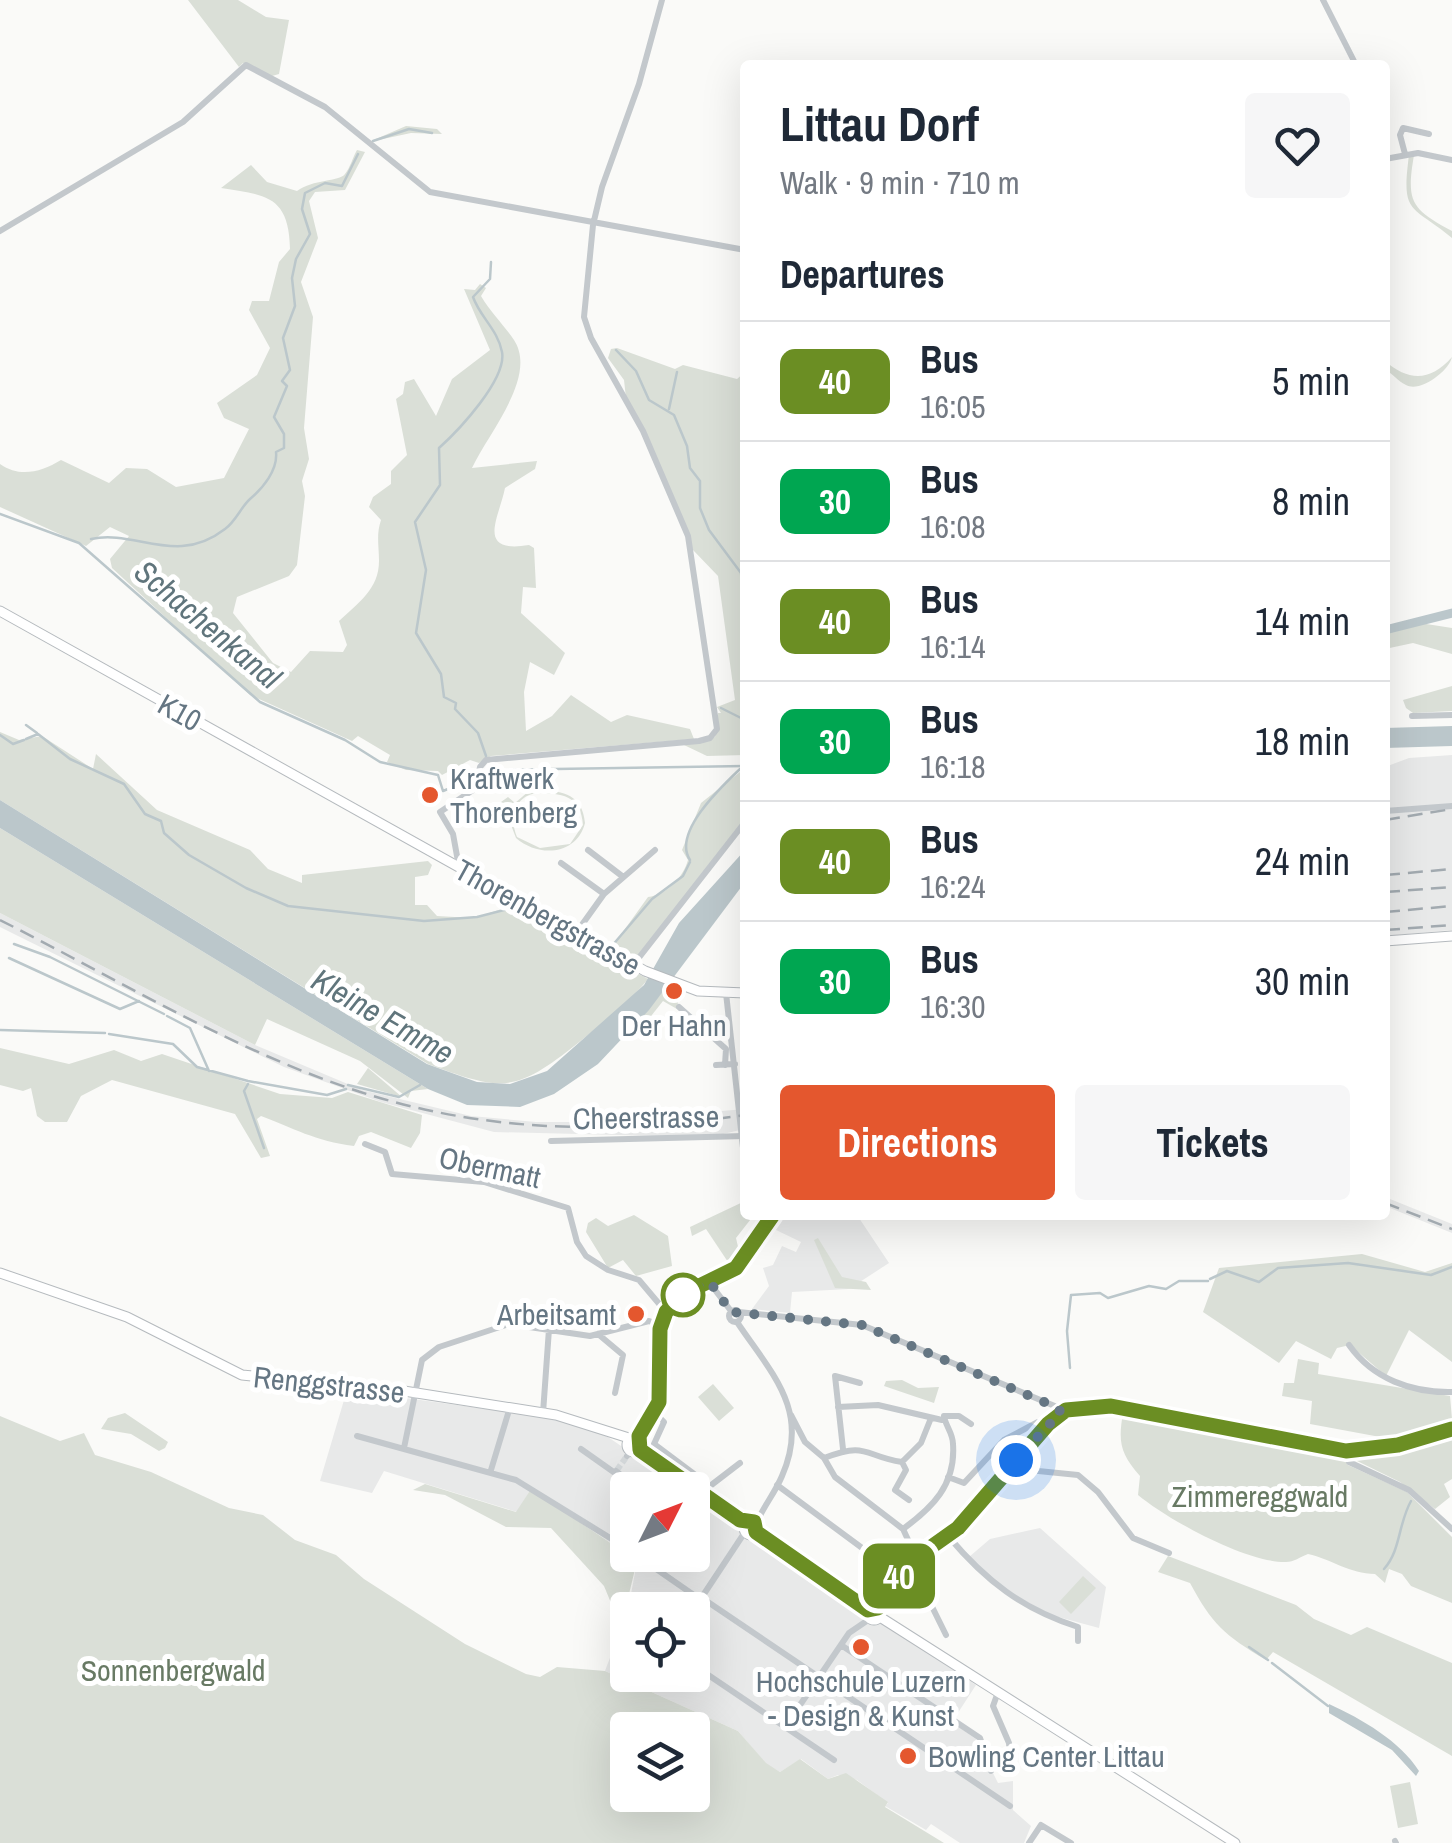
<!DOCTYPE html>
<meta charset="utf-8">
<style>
body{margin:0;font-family:"Archivo Narrow",sans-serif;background:#f6f6f7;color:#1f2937;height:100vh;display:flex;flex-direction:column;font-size:38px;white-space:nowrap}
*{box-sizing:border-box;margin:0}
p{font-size:32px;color:#747a83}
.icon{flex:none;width:55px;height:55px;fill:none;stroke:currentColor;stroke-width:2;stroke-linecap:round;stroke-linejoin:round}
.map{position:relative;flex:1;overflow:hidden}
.drawer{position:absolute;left:740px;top:60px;width:650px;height:1160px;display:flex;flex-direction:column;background:#fff;border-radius:10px;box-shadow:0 10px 40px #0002}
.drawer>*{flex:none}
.badge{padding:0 20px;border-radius:15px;font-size:35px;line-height:65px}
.needle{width:65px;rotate:48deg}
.controls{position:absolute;left:610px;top:1472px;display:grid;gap:20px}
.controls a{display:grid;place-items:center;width:100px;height:100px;border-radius:10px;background:#fff;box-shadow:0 10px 40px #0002;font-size:50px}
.you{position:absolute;width:50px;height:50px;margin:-25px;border:8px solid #fff;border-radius:50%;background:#1a73e8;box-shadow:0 0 0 15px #1a73e833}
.map>.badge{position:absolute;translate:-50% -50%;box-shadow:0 0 0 5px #fff}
h2{padding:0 40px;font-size:38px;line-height:90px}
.round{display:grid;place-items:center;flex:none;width:105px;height:105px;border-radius:10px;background:#f6f6f7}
.summary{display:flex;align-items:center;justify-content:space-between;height:170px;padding:0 40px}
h1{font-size:48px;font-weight:700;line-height:75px}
.cta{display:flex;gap:20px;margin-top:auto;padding:20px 40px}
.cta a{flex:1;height:115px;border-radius:10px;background:#e4572e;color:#fff;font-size:40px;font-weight:700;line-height:115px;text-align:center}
.cta a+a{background:#f6f6f7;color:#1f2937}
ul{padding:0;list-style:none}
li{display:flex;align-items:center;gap:30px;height:120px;padding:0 40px;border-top:2px solid #e0e1e3}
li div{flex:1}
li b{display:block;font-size:38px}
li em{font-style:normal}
li .badge{min-width:110px;font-weight:700;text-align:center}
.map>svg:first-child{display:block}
.built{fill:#e8e9e9}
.green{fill:#dadfd7;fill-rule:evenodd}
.water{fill:#bbc7cb}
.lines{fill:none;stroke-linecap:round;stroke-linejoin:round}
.stream{stroke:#bbc7cb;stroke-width:2.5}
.river{stroke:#bbc7cb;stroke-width:9}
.minor-tunnel{stroke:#d5d9db;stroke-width:6;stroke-dasharray:6 3;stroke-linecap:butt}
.major-casing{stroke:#b5babe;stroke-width:11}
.minor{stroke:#c3c8cc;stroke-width:6}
.major{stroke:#fff;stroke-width:9}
.rail{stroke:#a2aab0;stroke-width:2.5;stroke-dasharray:15 8;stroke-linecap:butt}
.line-casing{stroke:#fff;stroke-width:22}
.line{stroke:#6b8e23;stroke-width:15}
.walk{stroke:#657683;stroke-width:10;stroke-dasharray:0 18}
.poi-dot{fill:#e4572e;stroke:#fff;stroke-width:4}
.stop-dot{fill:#fff;stroke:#6b8e23;stroke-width:5}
.labels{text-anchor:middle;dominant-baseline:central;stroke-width:10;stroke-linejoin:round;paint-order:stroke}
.street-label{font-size:30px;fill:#657683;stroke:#fff}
.poi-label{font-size:30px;fill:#657683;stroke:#fff;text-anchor:start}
.park-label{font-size:30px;fill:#687a64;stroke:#fff}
.water-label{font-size:32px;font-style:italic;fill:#60757c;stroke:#fff}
</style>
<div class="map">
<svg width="1452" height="1843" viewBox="0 0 1452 1843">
<rect width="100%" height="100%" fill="#fafaf8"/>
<path class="built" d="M 1452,755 L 1452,930 L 1385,936 L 1385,767 L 1409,758 Z
M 0,913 L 255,1045 L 362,1090 L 471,1116 L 536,1122 L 591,1122 L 745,1109 L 745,1140 L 744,1129 L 719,1135 L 659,1136 L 494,1132 L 381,1102 L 284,1067 L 16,935 L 0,927 Z
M 1385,1197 L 1452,1224 L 1452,1233 L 1385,1206 Z
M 784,1215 L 857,1215 L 889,1263 L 849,1289 L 792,1292 L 790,1313 L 752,1309 L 769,1286 L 763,1268 L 773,1265 L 782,1246 L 796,1252 L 801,1242 L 774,1229 Z
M 347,1390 L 567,1420 L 608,1437 L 685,1490 L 628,1490 L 627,1554 L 531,1489 L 517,1512 L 384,1471 L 372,1493 L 320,1481 Z
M 693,1495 L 976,1685 L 952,1722 L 976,1739 L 998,1783 L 1013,1781 L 1013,1810 L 1031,1826 L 1024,1843 L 960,1843 L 931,1824 L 926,1830 L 885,1806 L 888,1803 L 857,1780 L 838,1775 L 828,1779 L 801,1759 L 780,1772 L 766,1764 L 738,1731 L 605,1671 L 628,1610 L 628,1675 L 692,1675 L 692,1610 L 628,1610 L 637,1562 L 629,1555 L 692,1555 Z
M 1040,1528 L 1106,1587 L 1099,1628 L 1051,1615 L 1004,1589 L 969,1557 L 990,1539 Z"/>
<path class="green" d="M 188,0 L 238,0 L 266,17 L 289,20 L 279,74 L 272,76 L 243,63 L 239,67 Z
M 406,126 L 437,129 L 442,134 L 411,133 L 369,142 Z
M 357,150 L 365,152 L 345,190 L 315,192 L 309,201 L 318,238 L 301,282 L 313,317 L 304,428 L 309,459 L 302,481 L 305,496 L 297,565 L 289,576 L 237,597 L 233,613 L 273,663 L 291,672 L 310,651 L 343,652 L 347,645 L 339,621 C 358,603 379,589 379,561 C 379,545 376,535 381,520 L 369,507 L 373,497 L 391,484 L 391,471 L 407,455 L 396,399 L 403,394 L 405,382 L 414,379 L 436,416 L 452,379 L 490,350 L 464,289 L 475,290 L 480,284 L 486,288 L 481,296 C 491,313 504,325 514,340 C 538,377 488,433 472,468 L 537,461 L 535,469 L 505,488 C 499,518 475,554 529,545 L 534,548 L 536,588 L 523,587 L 521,613 L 565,653 L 554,675 L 530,662 L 524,692 L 526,731 L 552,716 L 571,695 L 611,722 L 627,715 L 690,729 L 694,739 L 491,756 L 479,763 L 470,760 L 442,775 L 438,771 L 406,770 L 387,762 L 390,755 L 358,736 L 352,741 L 250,695 L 112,568 L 110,559 L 129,536 L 110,527 L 86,546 L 0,507 L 0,464 C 20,478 41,472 61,460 L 109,483 L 126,468 L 147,469 L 176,487 L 224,478 L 249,429 L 224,418 L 217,403 L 257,375 L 270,348 L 249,310 L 252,301 L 269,301 L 279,262 L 290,249 C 289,195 265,195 221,188 L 251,165 L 267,182 L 297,191 C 313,179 339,182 345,174 C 350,168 353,157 357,150 Z
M 1409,155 L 1414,155 C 1406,202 1411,209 1452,231 L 1452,238 C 1411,204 1401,216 1409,155 Z
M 617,348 L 675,369 L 683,365 L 737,379 L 745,372 L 745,730 L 741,737 L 745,755 L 707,756 L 684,745 L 715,737 L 718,713 L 721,713 L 717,707 L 735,700 L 718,576 L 693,550 L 626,398 L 624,380 L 608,358 L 611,349 Z
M 1452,357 C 1449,371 1420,393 1406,385 C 1397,381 1394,374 1385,370 L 1385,361 C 1409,382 1431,381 1452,357 Z
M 1420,623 L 1452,628 L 1452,654 L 1413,643 L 1385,649 L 1385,634 Z
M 1452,686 L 1452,711 L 1413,713 L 1406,708 L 1403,700 Z
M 0,732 L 19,740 L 42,736 L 93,769 L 96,754 L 157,810 L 250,850 L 268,869 L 302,883 L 302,875 L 428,861 L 432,865 L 428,875 L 415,877 L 415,905 L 427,905 L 437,916 L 473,918 L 515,905 L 648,979 C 629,1003 603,1023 578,1043 C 515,1093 503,1092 428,1064 L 0,800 Z
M 745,768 L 745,819 L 635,959 L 612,947 L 648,897 C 666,895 683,878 688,860 L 682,850 L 701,803 Z
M 529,791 C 556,790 582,790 585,823 C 577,855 539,858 516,838 L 511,825 L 512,810 L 503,810 L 501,802 L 508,797 L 515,803 ZM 536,793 C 561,793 581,795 583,825 L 570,844 L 540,848 L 517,837 C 509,818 514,797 536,793 Z
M 0,828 L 428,1089 L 411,1091 L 408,1098 L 360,1061 L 267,1019 L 255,1045 L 0,913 Z
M 666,987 L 679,995 L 677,1009 L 663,1001 L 640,1030 L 632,1029 Z
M 0,1048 L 69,1064 L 114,1050 L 141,1061 L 162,1054 L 280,1094 L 332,1098 L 348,1092 L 422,1115 L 420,1133 L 411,1148 L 371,1132 L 359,1136 L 354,1146 C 315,1141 293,1128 261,1116 L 257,1119 L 270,1156 L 261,1158 L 235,1114 L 112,1080 L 81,1096 L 67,1122 L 45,1122 L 37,1116 L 31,1088 L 23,1091 L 0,1085 Z
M 368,1068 L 402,1097 L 357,1084 Z
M 745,1201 L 745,1215 L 754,1215 L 736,1238 L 739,1251 L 730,1265 L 706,1229 L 692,1236 L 690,1227 Z
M 634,1215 L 668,1236 L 672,1266 L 636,1276 L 623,1260 L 608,1268 L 586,1232 L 588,1223 L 596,1218 L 608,1226 Z
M 818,1238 L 842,1277 L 866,1282 L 871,1290 L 835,1288 L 814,1240 Z
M 1362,1254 L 1425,1272 L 1452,1263 L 1452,1362 L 1409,1330 L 1386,1376 L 1350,1345 L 1337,1348 L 1331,1359 L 1296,1341 L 1279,1363 L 1203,1312 L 1219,1268 Z
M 1298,1359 L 1319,1363 L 1318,1374 L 1450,1396 L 1452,1419 L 1391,1439 L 1310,1424 L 1312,1401 L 1282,1396 L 1284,1383 L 1294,1383 Z
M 902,1380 L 918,1388 L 939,1387 L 934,1403 L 884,1386 L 886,1381 Z
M 713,1384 L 734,1408 L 719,1421 L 698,1397 Z
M 125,1413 L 168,1442 L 165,1448 L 159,1451 L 131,1434 L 101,1429 L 108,1418 Z
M 1123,1413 L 1340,1453 L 1348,1465 L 1407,1492 L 1452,1537 L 1452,1603 L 1411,1586 L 1402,1574 L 1389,1569 L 1385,1583 L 1375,1574 C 1350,1574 1331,1559 1308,1554 C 1300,1557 1294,1562 1286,1562 C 1247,1563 1168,1520 1138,1495 L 1140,1476 C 1120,1453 1118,1442 1123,1413 Z
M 0,1416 L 60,1441 L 84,1433 L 95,1455 L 151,1472 L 229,1508 L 263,1515 L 295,1540 L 336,1555 L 364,1579 L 465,1644 L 526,1674 L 540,1677 L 557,1667 L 605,1671 L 738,1731 L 766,1763 L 780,1772 L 800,1759 L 828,1779 L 846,1773 L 888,1802 L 885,1807 L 944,1843 L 0,1843 ZM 628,1730 L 692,1730 L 692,1795 L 628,1795 Z
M 1452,1432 L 1452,1479 L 1444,1484 L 1450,1497 L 1435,1509 L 1400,1482 L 1351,1458 Z
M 425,1484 L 516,1512 L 531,1489 L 637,1561 L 621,1627 L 604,1586 L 551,1528 L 506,1527 L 445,1495 L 413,1490 Z
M 1168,1556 L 1296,1605 L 1314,1619 L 1351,1635 L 1367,1627 L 1452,1663 L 1452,1756 L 1273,1652 L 1266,1660 C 1224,1635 1212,1624 1190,1583 L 1158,1572 Z
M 1083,1576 L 1096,1588 L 1071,1614 L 1059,1602 Z
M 1410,1782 L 1418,1824 L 1398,1828 L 1390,1786 Z"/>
<path class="water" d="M 1452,726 L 1452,746 L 1385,748 L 1385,728 Z
M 0,800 L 427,1064 L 477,1082 L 510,1084 L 547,1071 L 644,985 L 679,923 L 745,850 L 745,882 L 649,1010 L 598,1064 L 554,1094 L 520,1107 L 467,1105 L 428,1089 L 0,828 Z
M 1329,1704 C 1362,1719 1400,1741 1419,1771 L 1416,1776 L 1392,1750 L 1329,1713 Z"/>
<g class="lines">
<path class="stream" d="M 373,141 L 409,129 L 432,133
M 616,350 L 636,371 L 649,400 L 674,415 L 687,446 L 690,468 L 700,481 L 700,508 L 709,530 L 741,573 L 745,612
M 669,409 L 677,372
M 0,514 L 79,543 L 260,702 L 345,740 L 380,762 L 438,775 L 443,791 L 495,770 L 745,766
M 91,539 C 136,529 176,567 225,529 C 236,521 241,507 250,499 C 263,488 278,470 276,452 L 284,448 L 284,434 L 274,417 L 287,386 L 282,381 L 290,370 L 283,338 L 295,306 L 292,278 L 296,259 L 310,234 L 302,209 L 305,193 L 325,183 L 342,186 L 358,154
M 721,708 L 745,720
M 26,725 L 37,733
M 0,735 L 13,744 L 24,740
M 26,739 L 38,734 L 70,759 L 124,784 L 145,814 L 161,821 L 164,833 L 189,855 L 246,888 L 288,906 L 424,921 L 477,917 L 512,908 L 605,954
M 486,756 L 478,733 L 455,709 L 456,703 L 444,697 L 441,674 L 416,633 L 426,570 L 415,522 L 440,485 L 439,448 C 459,430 507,379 502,352 C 498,330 480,317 473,297 L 490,279 L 491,262
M 690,860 C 672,833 721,787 740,769
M 14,944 L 50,957 L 164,1014
M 611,947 L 652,899 L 683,876 L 690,862
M 9,958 L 120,1009 L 139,1001
M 167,1016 L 190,1028 L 209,1071
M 0,1030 L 105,1033
M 109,1034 L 173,1044 L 197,1067 L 248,1081 L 327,1095 L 346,1089
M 248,1084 L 244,1091 L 264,1148
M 348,1085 L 399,1097 L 420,1085
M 1210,1279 L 1227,1271 L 1259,1282 L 1278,1268 L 1348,1263 L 1431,1275 L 1452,1267
M 1070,1368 L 1067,1331 L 1071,1295 L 1100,1293 L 1108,1298 L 1149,1286 L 1166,1289 L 1179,1281 L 1208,1281
M 1384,1569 C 1401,1550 1398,1524 1411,1501
M 1249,1647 L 1268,1660
M 1272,1663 L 1328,1706"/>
<path class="river" d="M 1385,630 L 1452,613"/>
<path class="minor-tunnel" d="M 617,1470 L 627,1456"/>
<g class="major-casing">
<path id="major" d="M 0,611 L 645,971 L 698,991 L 745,993
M 1385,941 L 1452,936
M 0,1273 L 127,1317 L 242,1375 L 404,1391 L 556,1415 L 632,1439
M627 1445a7 7 0 1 1 14 0a7 7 0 1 1-14 0Z
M 640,1450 L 745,1524
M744 1528a7 7 0 1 1 14 0a7 7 0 1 1-14 0Z
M 756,1532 L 868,1610
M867 1613a7 7 0 1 1 14 0a7 7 0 1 1-14 0Z
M 880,1617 L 1235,1843"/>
</g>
<path class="minor" d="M 1323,0 L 1356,65
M 1405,154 L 1400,135 L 1403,128 L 1429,134
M 1385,159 L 1418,153 L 1452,160
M 0,231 L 183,122 L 246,65 L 325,107 L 430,192 L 745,250
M 1412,716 L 1452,715
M 1385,811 L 1452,806
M 588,850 L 622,876
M 561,863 L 604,894
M 459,867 L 453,834 L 440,812 L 476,788 L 480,767 L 486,760 L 699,741 L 710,738 L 717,729 L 688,536 L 643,431 L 591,338 L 584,317 L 593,225 L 602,187 L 639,84 L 662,0
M 576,933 L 604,894 L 655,850
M 634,964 L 745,822
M 726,993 L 745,1166
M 679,1007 L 726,1049 L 725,1065
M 716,1065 L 735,1064
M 551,1141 L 745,1136
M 365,1144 L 385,1152 L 392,1174 L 484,1182 L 568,1208 L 577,1242 L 586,1256 L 608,1270 L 639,1280 L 666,1312
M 709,1282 L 731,1311
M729 1316a6 6 0 1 1 12 0a6 6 0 1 1-12 0Z
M 739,1312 L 862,1325 L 1057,1407 L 1061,1412
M 737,1322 C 771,1373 811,1410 782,1476 C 775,1493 763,1507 756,1524
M 598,1334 L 623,1355 L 615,1393
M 1349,1345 C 1373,1379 1412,1393 1452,1392
M 838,1407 L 878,1405 L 942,1420
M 543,1413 L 549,1329
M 655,1413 L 664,1422 L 654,1444 L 710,1486
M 791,1415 L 805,1442 L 824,1458 L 835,1477 L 903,1529 L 916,1557
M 357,1436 L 516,1480 L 628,1549
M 638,1439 L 659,1402 L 660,1329 L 668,1309 L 683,1295 L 736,1268 L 773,1215
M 404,1448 L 422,1360 L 439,1347 L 509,1324 L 590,1336 L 649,1321 L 661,1326
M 581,1449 L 615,1473
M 843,1449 L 835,1376 L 860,1383
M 1346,1451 L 1349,1462 L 1409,1490 L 1452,1529
M 627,1456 L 631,1451
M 824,1458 C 868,1441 863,1456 902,1462 L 921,1443 L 931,1418
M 902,1462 L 906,1470 L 895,1490 L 909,1500
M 1009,1468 L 1078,1475 L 1098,1492 L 1133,1538 L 1169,1553
M 491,1470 L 510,1407
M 616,1471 L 640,1490
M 948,1477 L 964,1483 L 1004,1440 L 1038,1422 L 1048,1424
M 777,1485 L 900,1576
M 710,1486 L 740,1463
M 903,1529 C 932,1508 956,1485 953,1444 C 953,1433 945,1425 944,1416 L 959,1416 L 971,1424
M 948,1536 C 986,1581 1022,1609 1078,1627 L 1078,1641
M 636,1555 L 701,1600
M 910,1562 L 946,1635
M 702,1598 L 1010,1806
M 878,1607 L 910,1562 L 958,1528 L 1048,1424 L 1066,1410 L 1111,1406 L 1286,1443 L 1349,1451 L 1398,1445 L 1452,1429
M 692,1612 L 745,1532
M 841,1645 L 980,1738 L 991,1771
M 692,1664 L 834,1760
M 997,1695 L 993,1706 L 1009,1743 L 1010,1756
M 785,1727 L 849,1633 L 871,1618
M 1395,1841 L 1396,1843
M 1029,1843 L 1041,1825 L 1071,1843"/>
<use href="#major" class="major"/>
<path class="rail" d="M 1385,820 L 1452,809
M 1385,875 L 1452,869
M 1385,892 L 1452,887
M 1385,912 L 1452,906
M 0,920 C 119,980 243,1056 370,1095 C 493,1133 619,1134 745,1115
M 1385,930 L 1452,925
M 1385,1203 L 1452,1229"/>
</g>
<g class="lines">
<g class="line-casing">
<path id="line" d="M 773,1215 L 736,1268 L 683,1294 L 666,1312 L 660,1329 L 659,1402 L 639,1436 L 640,1450 L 740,1520 L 754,1522 L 756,1532 L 868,1610 L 878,1608 L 910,1562 L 958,1528 L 1048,1424 L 1066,1410 L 1111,1406 L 1346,1451 L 1398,1445 L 1452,1429"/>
</g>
<use href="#line" class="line"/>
<path class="walk" d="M 683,1295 L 710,1282 L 731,1312 L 862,1325 L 1056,1407 L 1061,1412 L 1016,1460"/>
</g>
<g class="poi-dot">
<circle cx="430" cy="795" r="10"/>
<circle cx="674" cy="991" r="10"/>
<circle cx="636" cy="1314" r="10"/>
<circle cx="861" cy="1647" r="10"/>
<circle cx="908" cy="1756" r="10"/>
</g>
<circle class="stop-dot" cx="683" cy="1295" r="20"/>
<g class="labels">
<g class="street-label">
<text transform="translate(180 712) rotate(29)">K10</text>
<text transform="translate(548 917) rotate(29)">Thorenbergstrasse</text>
<text transform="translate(646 1117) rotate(-1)">Cheerstrasse</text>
<text transform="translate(490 1167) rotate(12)">Obermatt</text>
<text transform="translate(329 1384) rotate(6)">Renggstrasse</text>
</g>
<g class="poi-label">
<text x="450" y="778">Kraftwerk<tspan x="450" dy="34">Thorenberg</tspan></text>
<text x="674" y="1025" text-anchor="middle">Der Hahn</text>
<text x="616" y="1314" text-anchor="end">Arbeitsamt</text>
<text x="861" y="1681" text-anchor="middle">Hochschule Luzern<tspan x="861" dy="34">- Design &amp; Kunst</tspan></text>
<text x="928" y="1756">Bowling Center Littau</text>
</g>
<g class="park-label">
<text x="1260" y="1496">Zimmereggwald</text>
<text x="173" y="1670">Sonnenbergwald</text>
</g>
<g class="water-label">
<text transform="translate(208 624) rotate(40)">Schachenkanal</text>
<text transform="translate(383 1016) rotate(30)">Kleine Emme</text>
</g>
</g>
</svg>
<div class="controls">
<a><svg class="needle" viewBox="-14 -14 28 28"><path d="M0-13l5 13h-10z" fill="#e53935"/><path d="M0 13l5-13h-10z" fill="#747a83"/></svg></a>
<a><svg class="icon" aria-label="locate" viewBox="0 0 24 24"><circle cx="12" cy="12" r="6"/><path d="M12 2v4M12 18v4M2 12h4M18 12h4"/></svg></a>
<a><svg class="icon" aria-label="layers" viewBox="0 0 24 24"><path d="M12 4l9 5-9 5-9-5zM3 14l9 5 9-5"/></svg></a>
</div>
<div class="you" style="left:1016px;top:1460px"></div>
<b class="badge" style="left:899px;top:1576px;background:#6b8e23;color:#fff">40</b>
<section class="drawer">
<div class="summary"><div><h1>Littau Dorf</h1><p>Walk · 9 min · 710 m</p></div><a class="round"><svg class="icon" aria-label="heart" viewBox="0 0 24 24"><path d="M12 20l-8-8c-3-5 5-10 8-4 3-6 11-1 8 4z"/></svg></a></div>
<h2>Departures</h2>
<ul>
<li><span class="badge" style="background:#6b8e23;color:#fff">40</span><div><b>Bus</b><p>16:05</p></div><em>5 min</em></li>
<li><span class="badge" style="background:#00a651;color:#fff">30</span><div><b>Bus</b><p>16:08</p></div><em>8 min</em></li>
<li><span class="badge" style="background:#6b8e23;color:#fff">40</span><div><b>Bus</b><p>16:14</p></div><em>14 min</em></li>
<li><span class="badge" style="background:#00a651;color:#fff">30</span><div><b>Bus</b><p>16:18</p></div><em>18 min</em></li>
<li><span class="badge" style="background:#6b8e23;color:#fff">40</span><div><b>Bus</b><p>16:24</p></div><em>24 min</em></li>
<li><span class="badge" style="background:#00a651;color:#fff">30</span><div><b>Bus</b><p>16:30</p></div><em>30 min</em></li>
</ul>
<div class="cta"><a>Directions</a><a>Tickets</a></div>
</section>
</div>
